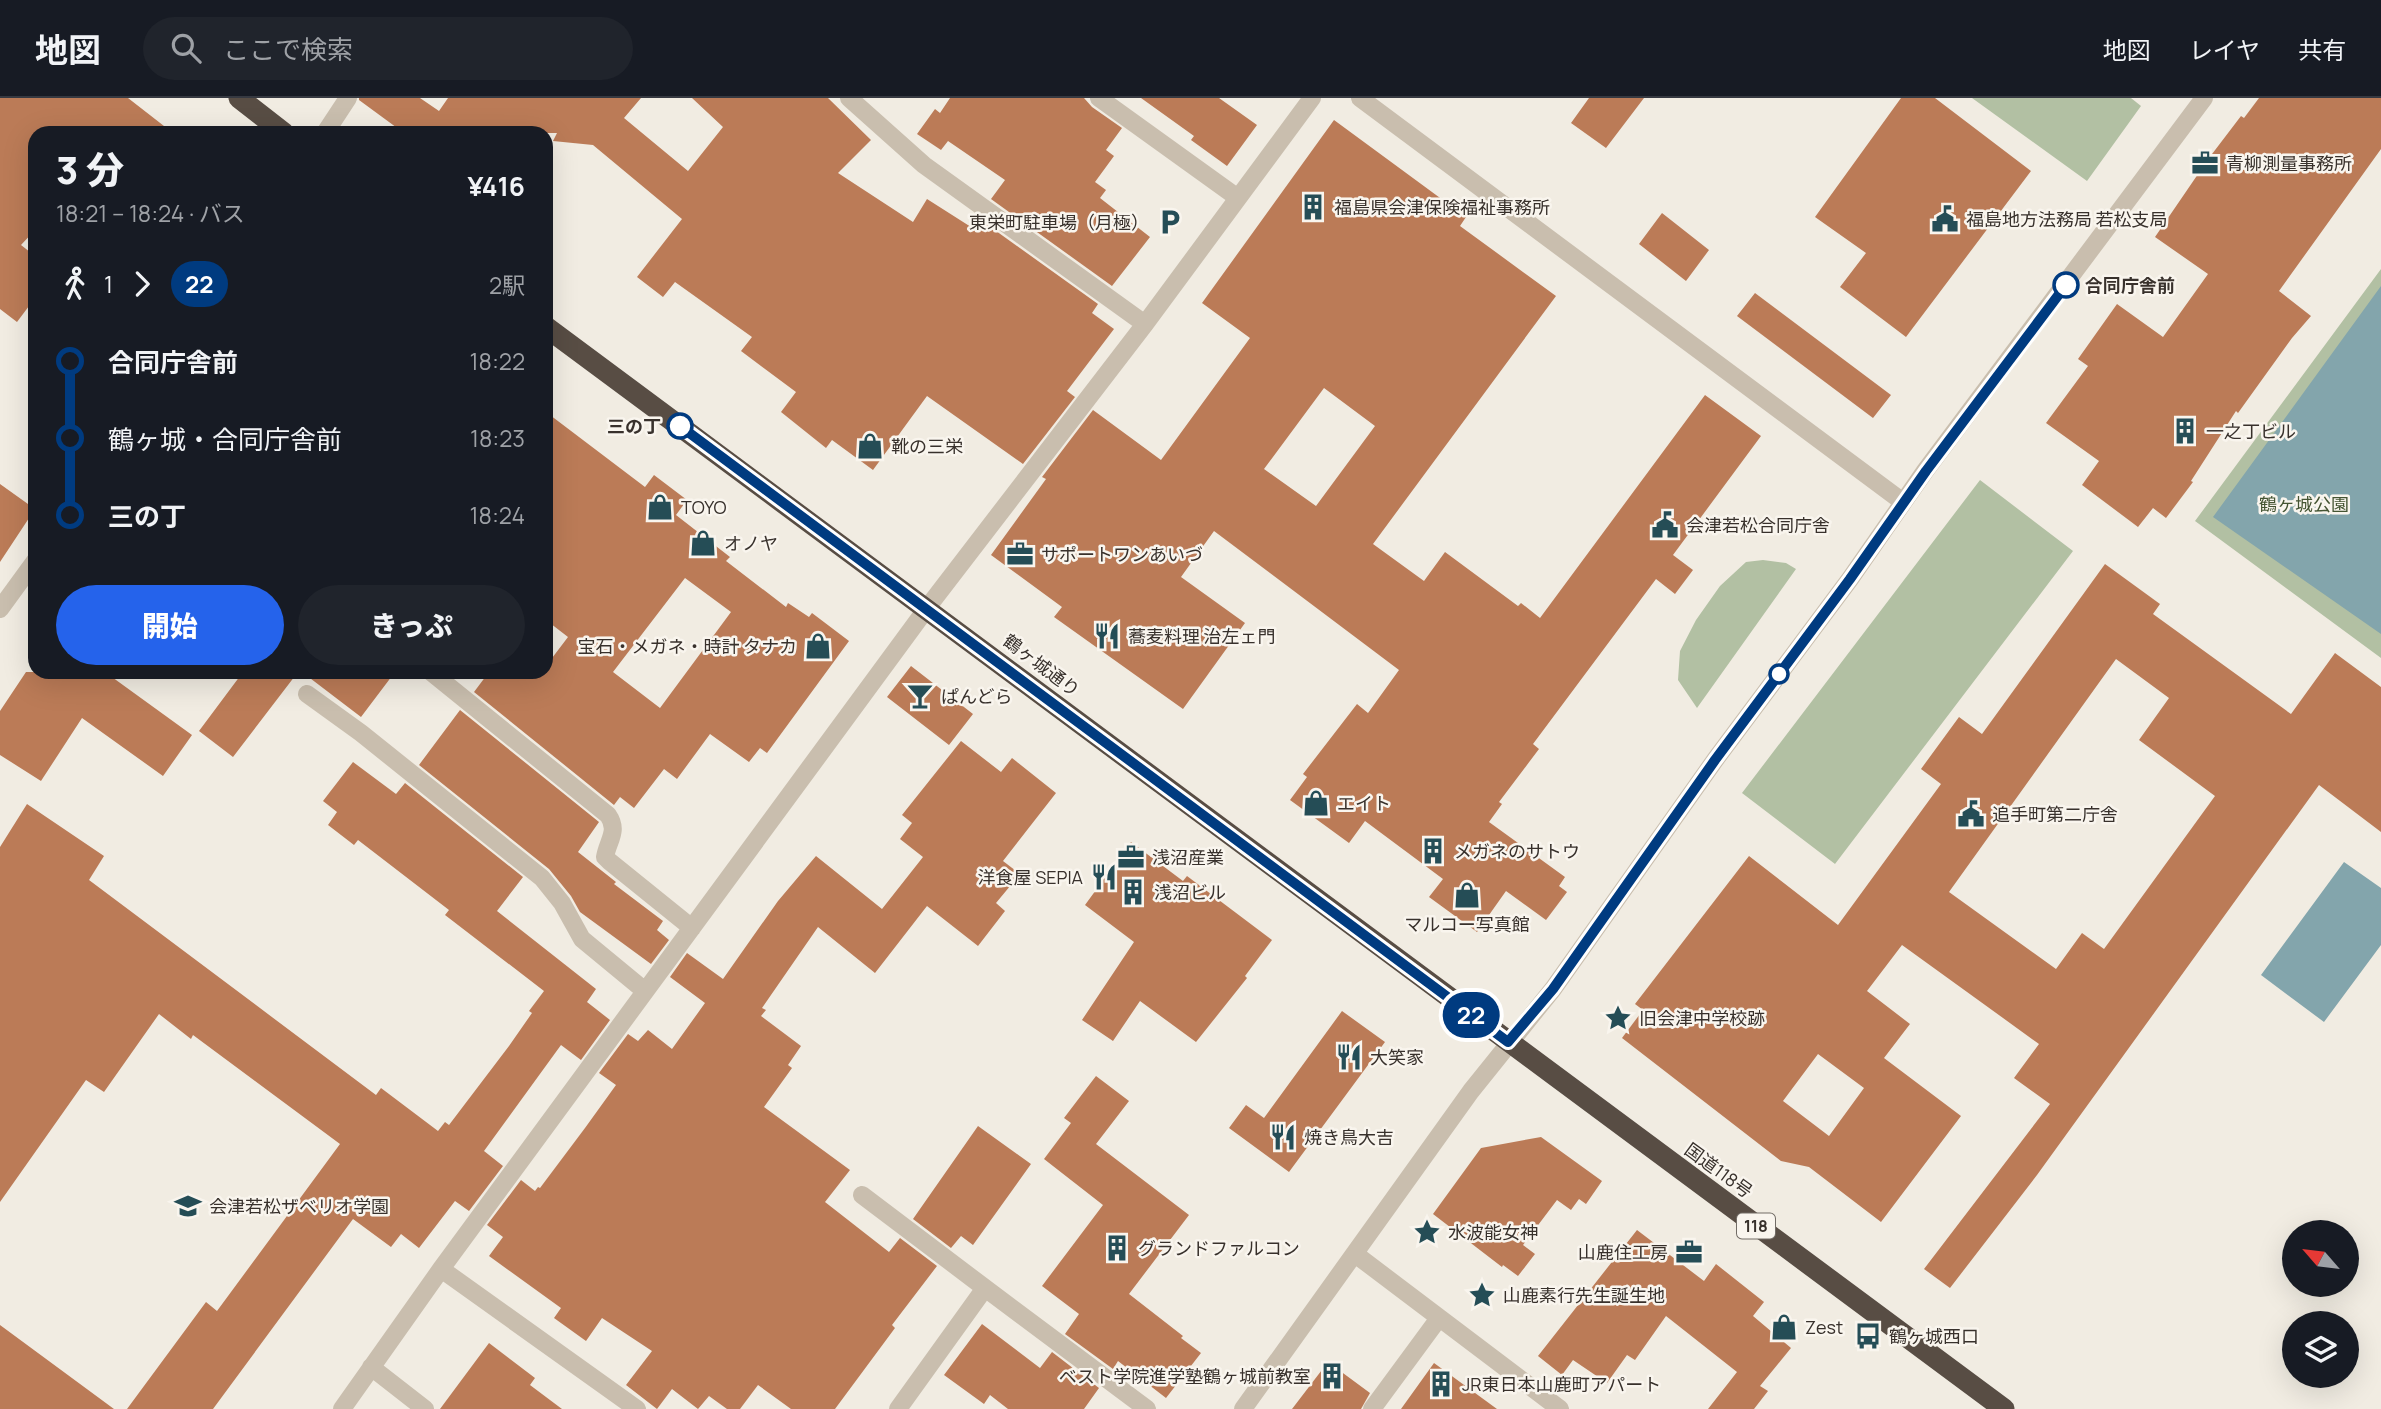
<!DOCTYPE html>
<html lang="ja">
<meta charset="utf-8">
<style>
body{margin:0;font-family:Manrope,"Noto Sans JP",sans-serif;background:#20242c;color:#f1f3f6;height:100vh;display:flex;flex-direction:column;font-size:26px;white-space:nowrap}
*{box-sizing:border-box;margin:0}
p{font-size:23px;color:#9ea1a6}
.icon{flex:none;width:38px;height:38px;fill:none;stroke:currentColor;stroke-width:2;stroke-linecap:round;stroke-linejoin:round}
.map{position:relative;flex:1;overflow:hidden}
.drawer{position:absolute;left:28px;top:28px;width:525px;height:553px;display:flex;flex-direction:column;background:#171b24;border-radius:21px;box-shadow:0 7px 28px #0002}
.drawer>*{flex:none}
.badge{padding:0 14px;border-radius:23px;font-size:24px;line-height:46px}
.needle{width:46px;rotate:298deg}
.tools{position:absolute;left:2282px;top:1122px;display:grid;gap:14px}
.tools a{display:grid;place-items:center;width:77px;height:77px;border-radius:50%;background:#171b24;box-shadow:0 7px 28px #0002;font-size:35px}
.map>.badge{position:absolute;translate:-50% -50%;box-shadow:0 0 0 4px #fff}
.legs{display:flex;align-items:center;gap:10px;height:77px;padding:0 28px;font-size:23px}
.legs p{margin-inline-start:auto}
.summary{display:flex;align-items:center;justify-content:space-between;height:119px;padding:0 28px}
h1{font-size:38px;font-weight:800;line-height:52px}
.button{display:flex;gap:14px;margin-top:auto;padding:14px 28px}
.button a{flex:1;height:80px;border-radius:42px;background:#2563eb;color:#fff;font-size:28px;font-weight:800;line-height:80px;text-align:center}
.button a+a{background:#20242c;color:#f1f3f6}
ul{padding:0 28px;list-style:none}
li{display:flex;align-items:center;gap:24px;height:77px;font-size:26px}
li i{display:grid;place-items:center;width:10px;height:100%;margin:0 9px;background:currentColor}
li i::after{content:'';width:18px;height:18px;margin:-9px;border:5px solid;border-radius:50%;background:#171b24}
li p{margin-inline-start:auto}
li:first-child i{background:linear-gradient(#0000 50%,currentColor 0)}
li:last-child i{background:linear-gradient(currentColor 50%,#0000 0)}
header{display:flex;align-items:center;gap:42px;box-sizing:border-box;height:98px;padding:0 35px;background:#171b24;border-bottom:2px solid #363941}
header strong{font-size:33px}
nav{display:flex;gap:38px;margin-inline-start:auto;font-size:24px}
.search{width:490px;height:63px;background:#20242c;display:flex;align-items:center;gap:18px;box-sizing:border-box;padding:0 24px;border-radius:38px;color:#9ea1a6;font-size:26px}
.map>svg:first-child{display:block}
.green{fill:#b2c0a3}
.water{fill:#83a5ac}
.building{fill:#bb7b57;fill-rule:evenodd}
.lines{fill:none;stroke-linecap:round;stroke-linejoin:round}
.minor{stroke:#c9beae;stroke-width:18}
.highway{stroke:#584d44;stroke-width:21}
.line-1-casing{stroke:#fff;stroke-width:16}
.line-1{stroke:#003b80;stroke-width:10}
.stop-1-dot{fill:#fff;stroke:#003b80;stroke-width:3.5}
.labels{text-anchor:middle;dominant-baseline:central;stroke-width:5;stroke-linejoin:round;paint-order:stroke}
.shield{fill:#f9f5ee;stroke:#726c66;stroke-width:2}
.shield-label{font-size:16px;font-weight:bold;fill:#38312c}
.poi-label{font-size:18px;fill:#38312c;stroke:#f9f5ee;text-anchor:start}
.stop-label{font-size:18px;font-weight:bold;fill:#38312c;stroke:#f9f5ee;text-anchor:start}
.park-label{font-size:18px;fill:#445432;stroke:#f9f5ee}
.street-label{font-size:18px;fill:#38312c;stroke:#f9f5ee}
</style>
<header>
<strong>地図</strong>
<div class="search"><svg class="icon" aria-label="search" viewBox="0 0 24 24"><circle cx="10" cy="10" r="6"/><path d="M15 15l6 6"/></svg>ここで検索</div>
<nav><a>地図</a><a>レイヤ</a><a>共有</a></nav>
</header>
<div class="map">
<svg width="2381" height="1311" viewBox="0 0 2381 1311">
<rect width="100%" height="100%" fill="#f1ece2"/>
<path class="green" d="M 1972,0 L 2131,0 L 2141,8 L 2087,83 Z
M 2381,171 L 2381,560 L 2195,423 Z
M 1980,382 L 2073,453 L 1835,766 L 1742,695 Z
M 1763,462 L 1786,465 L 1796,471 L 1697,610 L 1678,582 L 1680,553 L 1696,522 L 1720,488 L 1746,464 Z"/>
<path class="water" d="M 2381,188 L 2381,536 L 2213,419 Z
M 2344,764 L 2381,790 L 2381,847 L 2324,924 L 2261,877 Z"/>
<path class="building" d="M 0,0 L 128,0 L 173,35 L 35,35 L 35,132 L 21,147 L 35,158 L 35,200 L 17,224 L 0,211 Z
M 359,0 L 420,0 L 439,13 L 448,0 L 641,0 L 624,20 L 688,73 L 723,29 L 692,0 L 828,0 L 871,42 L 838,75 L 913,124 L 927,101 L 971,129 L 978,120 L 1098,206 L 1092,215 L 1114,231 L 1067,293 L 1075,299 L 1023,366 L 927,298 L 873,372 L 832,342 L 826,350 L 781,314 L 796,294 L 741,253 L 752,239 L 675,184 L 663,199 L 637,179 L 682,121 L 593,47 L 553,43 L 557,35 L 404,35 L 359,2 Z
M 950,0 L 1084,0 L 1092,9 L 1122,30 L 1106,52 L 1114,58 L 1095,84 L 1106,92 L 1100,100 L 1150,139 L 1112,188 L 991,101 L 1005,82 L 948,43 L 941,52 L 917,36 L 935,11 L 940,15 Z
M 1141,0 L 1219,0 L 1257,27 L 1227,68 L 1191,42 L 1194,38 Z
M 1589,0 L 1644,0 L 1606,50 L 1571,25 Z
M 1901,0 L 1935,0 L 2031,73 L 1906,239 L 1840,189 L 1866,155 L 1815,119 Z
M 2259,0 L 2381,0 L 2381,51 L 2279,193 L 2311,218 L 2292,240 L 2238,315 L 2236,313 L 2191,383 L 2193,384 L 2166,420 L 2153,410 L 2138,429 L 2082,387 L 2099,363 L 2046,325 L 2088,268 L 2078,261 L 2117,206 L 2163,239 L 2208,176 L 2155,139 L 2209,60 L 2241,18 L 2244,20 Z
M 1334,22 L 1466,119 L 1460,128 L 1556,198 L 1373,446 L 1424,483 L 1445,454 L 1518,508 L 1521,505 L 1540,520 L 1705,297 L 1761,338 L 1673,457 L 1693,472 L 1675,496 L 1656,481 L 1533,646 L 1539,651 L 1499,704 L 1502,706 L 1489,724 L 1565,779 L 1559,788 L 1567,794 L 1546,822 L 1506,793 L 1477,834 L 1429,799 L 1443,781 L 1365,723 L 1349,745 L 1290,702 L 1307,679 L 1303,676 L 1357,606 L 1368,615 L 1399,572 L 1214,433 L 1181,479 L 1245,525 L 1183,611 L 1054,519 L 1062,509 L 991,457 L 1046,381 L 1042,379 L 1093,312 L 1161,362 L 1250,240 L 1202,205 ZM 1324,290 L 1375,328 L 1316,408 L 1264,371 Z
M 1662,115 L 1709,152 L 1686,183 L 1639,146 Z
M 1755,195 L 1891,297 L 1873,320 L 1737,218 Z
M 546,314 L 645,389 L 654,377 L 687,402 L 676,417 L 730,459 L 726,463 L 786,509 L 788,505 L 809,519 L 812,515 L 849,543 L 767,655 L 760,650 L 749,664 L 710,636 L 677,681 L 664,671 L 634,710 L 620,699 L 614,707 L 474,594 L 489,574 L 546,574 L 546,568 L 568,539 L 546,522 ZM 685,480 L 731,514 L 660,610 L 613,574 Z
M 0,386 L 35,411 L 0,464 Z
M 2105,466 L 2160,506 L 2153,516 L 2291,616 L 2335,555 L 2381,589 L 2381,734 L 2319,687 L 2037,1077 L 1950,1190 L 1924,1171 L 2050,1006 L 2014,980 L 2039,946 L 1902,847 L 1867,893 L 1910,926 L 1884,960 L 1961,1018 L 1881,1124 L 1809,1069 L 1781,1063 L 1622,940 L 1643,912 L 1635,906 L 1749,758 L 1838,827 L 1941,686 L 1921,671 L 1959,619 L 1982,636 ZM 2116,561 L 2169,600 L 2139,642 L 2215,698 L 2104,851 L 2082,835 L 2056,871 L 1949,794 ZM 1818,956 L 1864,990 L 1829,1038 L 1783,1003 Z
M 911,568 L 973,616 L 949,647 L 887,599 Z
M 26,574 L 105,574 L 192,637 L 163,678 L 82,620 L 41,683 L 0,657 L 0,613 Z
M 243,574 L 298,574 L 233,659 L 199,633 Z
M 302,574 L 395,574 L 361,619 Z
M 460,612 L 599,724 L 578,754 L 616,784 L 614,786 L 663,823 L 657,832 L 669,842 L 651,866 L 580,814 L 571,798 L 549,771 L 419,667 Z
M 961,643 L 1001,674 L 1012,660 L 1056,695 L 1003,763 L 1020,776 L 996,805 L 1005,813 L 978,848 L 927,808 L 875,875 L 818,829 L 762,910 L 766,912 L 761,918 L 801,948 L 788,967 L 792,970 L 764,1009 L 850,1072 L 825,1104 L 889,1154 L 900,1140 L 937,1168 L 892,1227 L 895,1230 L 835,1311 L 791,1311 L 758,1287 L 740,1311 L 727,1311 L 709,1298 L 698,1311 L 672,1291 L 657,1311 L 626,1287 L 652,1253 L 602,1220 L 586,1243 L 554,1220 L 561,1210 L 489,1158 L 503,1139 L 487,1127 L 521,1082 L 535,1093 L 538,1089 L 540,1090 L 585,1030 L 616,987 L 599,975 L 628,936 L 638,943 L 648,932 L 672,951 L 705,905 L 670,879 L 687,855 L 723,881 L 778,803 L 816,758 L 882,811 L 923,759 L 900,741 L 912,725 L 902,717 Z
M 353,664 L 396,696 L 405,685 L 523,779 L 497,813 L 596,891 L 587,904 L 610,922 L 581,962 L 561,947 L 484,1053 L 503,1068 L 469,1113 L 455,1103 L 419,1150 L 401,1136 L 391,1149 L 353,1121 L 213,1311 L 127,1311 L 206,1204 L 217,1213 L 340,1046 L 193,937 L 191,941 L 159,916 L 104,994 L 86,982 L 0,1104 L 0,749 L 27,706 L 104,758 L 89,782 L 376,997 L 381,990 L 438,1033 L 445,1024 L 449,1027 L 509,948 L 532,915 L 529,913 L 544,893 L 445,817 L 449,812 L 358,742 L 354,747 L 328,727 L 337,714 L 323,703 Z
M 1131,744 L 1183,783 L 1187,778 L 1272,842 L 1245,878 L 1247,880 L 1196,944 L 1140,903 L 1113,943 L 1082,922 L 1134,844 L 1085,807 Z
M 1342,913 L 1385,944 L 1289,1074 L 1229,1030 L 1246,1007 L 1264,1020 Z
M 1096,978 L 1129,1003 L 1096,1046 L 1189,1117 L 1129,1196 L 1183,1238 L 1181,1240 L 1201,1255 L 1166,1300 L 1118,1263 L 1113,1271 L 1065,1236 L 1079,1216 L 1042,1188 L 1103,1107 L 1044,1061 L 1071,1025 L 1064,1020 Z
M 978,1028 L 1031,1066 L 973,1147 L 961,1138 L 951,1150 L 913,1121 Z
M 1541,1039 L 1602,1083 L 1586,1106 L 1579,1101 L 1571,1112 L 1557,1102 L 1523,1147 L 1535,1156 L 1518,1178 L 1503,1167 L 1502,1169 L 1433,1116 L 1481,1050 Z
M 1637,1132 L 1704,1183 L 1716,1166 L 1764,1204 L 1753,1218 L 1791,1250 L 1760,1288 L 1768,1293 L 1754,1311 L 1708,1311 L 1737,1274 L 1666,1218 L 1635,1262 L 1627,1257 L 1607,1285 L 1573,1262 L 1562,1277 L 1538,1258 Z
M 982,1226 L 1040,1270 L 1052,1254 L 1099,1290 L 1084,1311 L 1008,1311 L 990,1297 L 984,1306 L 944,1277 Z
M 0,1227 L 114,1311 L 0,1311 Z
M 489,1245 L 535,1280 L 530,1287 L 562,1311 L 440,1311 Z
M 1328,1264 L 1370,1295 L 1361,1311 L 1292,1311 Z
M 1434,1265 L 1497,1311 L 1401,1311 Z"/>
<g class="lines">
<path class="minor" d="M 849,0 L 924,67 L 1145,226
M 1099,0 L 1238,100
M 1360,0 L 1903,404
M 325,35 L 348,0
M 0,511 L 35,463
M 431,574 L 608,717 C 619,733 608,742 605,759 L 609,763 L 692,830
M 307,596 L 361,635 L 542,780 L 562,805 L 582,841 L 645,893
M 862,1097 L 985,1190
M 1355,1156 L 1560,1311
M 441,1171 L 637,1311
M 371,1269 L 425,1311
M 342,1311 L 441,1171 L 927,510 L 1145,226 L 1312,0
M 898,1311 L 985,1190 L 1147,1311
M 1243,1311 L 1471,993 L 1553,891 L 1715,662 L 1850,481 L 1925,373 L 2204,0
M 1372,1311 L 1439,1220"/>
<path class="highway" d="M 239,0 L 284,35
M 546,229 L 2004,1311"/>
</g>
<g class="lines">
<g class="line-1-casing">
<path id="line-1" d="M 680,328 L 1508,944 L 1553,891 L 1715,662 L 1850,481 L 1926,373 L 2066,187"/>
</g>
<use href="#line-1" class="line-1"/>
</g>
<defs>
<g id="office-bare" transform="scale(2.1)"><path d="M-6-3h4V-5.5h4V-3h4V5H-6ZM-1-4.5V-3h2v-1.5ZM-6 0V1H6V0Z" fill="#254d56" stroke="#f9f5ee" stroke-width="2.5" paint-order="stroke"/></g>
<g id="building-bare" transform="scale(2.1)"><path d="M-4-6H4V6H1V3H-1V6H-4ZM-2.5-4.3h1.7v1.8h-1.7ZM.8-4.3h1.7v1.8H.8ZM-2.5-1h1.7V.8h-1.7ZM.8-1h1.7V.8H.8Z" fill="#254d56" stroke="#f9f5ee" stroke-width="2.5" paint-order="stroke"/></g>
<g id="civic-bare" transform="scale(2.1)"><path d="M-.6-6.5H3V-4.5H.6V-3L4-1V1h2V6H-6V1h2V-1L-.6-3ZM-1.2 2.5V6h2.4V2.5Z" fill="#254d56" stroke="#f9f5ee" stroke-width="2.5" paint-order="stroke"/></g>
<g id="parking-bare" transform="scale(2.1)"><path d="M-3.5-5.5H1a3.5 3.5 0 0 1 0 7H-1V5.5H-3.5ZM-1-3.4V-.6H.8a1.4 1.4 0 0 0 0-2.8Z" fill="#254d56" stroke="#f9f5ee" stroke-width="2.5" paint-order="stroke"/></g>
<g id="shop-bare" transform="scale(2.1)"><path d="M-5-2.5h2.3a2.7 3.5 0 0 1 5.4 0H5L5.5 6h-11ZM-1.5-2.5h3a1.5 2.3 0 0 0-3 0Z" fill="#254d56" stroke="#f9f5ee" stroke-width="2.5" paint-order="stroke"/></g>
<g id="restaurant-bare" transform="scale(2.1)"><path d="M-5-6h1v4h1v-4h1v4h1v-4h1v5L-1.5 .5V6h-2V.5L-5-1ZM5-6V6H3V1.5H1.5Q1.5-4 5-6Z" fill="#254d56" stroke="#f9f5ee" stroke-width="2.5" paint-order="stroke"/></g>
<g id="bar-bare" transform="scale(2.1)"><path d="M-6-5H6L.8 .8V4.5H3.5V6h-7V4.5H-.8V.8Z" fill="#254d56" stroke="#f9f5ee" stroke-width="2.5" paint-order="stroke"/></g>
<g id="sight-bare" transform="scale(2.1)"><path d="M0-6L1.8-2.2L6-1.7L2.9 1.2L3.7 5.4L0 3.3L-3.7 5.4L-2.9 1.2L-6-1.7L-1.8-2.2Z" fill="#254d56" stroke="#f9f5ee" stroke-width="2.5" paint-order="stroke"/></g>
<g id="school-bare" transform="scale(2.1)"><path d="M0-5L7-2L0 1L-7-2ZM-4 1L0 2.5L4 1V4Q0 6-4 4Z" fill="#254d56" stroke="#f9f5ee" stroke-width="2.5" paint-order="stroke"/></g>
<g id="bus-bare" transform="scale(2.1)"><path d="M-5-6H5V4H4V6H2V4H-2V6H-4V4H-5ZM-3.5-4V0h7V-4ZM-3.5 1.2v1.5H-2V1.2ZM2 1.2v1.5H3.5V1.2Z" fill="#254d56" stroke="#f9f5ee" stroke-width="2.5" paint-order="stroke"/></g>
</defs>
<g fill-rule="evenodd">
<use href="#office-bare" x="2205" y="65"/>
<use href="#building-bare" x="1313" y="109"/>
<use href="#civic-bare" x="1945" y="121"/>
<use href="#parking-bare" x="1170" y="124"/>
<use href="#building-bare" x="2185" y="333"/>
<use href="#shop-bare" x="870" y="348"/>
<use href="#shop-bare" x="660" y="409"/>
<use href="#civic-bare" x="1665" y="427"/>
<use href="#shop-bare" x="703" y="445"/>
<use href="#office-bare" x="1020" y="456"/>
<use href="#restaurant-bare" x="1107" y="538"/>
<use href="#shop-bare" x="818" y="548"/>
<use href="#bar-bare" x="920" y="598"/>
<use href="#shop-bare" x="1316" y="705"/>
<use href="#civic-bare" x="1971" y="716"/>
<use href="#building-bare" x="1433" y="753"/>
<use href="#office-bare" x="1131" y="759"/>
<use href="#restaurant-bare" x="1104" y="779"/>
<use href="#building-bare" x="1133" y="794"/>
<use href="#shop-bare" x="1467" y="797"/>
<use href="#sight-bare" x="1618" y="920"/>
<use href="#restaurant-bare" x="1349" y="959"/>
<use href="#restaurant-bare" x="1283" y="1039"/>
<use href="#school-bare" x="188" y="1108"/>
<use href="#sight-bare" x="1427" y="1134"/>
<use href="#building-bare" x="1117" y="1150"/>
<use href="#office-bare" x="1689" y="1154"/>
<use href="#sight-bare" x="1482" y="1197"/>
<use href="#shop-bare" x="1784" y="1229"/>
<use href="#bus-bare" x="1868" y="1238"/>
<use href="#building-bare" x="1332" y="1278"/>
<use href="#building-bare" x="1441" y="1286"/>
</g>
<g class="stop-1-dot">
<circle cx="2066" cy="187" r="12"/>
<circle cx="680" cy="328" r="12"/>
<circle cx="1779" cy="576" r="9"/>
</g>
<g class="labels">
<rect class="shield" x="1737" y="1115.5" width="38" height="25" rx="5"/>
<g class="shield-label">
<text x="1756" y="1128">118</text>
</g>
<g class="poi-label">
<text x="2226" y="65">青柳測量事務所</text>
<text x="1334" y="109">福島県会津保険福祉事務所</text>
<text x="1966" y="121">福島地方法務局 若松支局</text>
<text x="1149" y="124" text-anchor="end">東栄町駐車場（月極）</text>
<text x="2206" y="333">一之丁ビル</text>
<text x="891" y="348">靴の三栄</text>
<text x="681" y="409">TOYO</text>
<text x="1686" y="427">会津若松合同庁舎</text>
<text x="724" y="445">オノヤ</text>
<text x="1041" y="456">サポートワンあいづ</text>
<text x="1128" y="538">蕎麦料理 治左ェ門</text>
<text x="797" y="548" text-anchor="end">宝石・メガネ・時計 タナカ</text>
<text x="941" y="598">ぱんどら</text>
<text x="1337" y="705">エイト</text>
<text x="1992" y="716">追手町第二庁舎</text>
<text x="1454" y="753">メガネのサトウ</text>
<text x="1152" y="759">浅沼産業</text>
<text x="1083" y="779" text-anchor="end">洋食屋 SEPIA</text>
<text x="1154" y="794">浅沼ビル</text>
<text x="1467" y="826" text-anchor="middle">マルコー写真館</text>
<text x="1639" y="920">旧会津中学校跡</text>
<text x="1370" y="959">大笑家</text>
<text x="1304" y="1039">焼き鳥大吉</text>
<text x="209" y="1108">会津若松ザベリオ学園</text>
<text x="1448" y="1134">水波能女神</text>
<text x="1138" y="1150">グランドファルコン</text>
<text x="1668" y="1154" text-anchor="end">山鹿住工房</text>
<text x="1503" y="1197">山鹿素行先生誕生地</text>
<text x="1805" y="1229">Zest</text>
<text x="1889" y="1238">鶴ヶ城西口</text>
<text x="1311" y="1278" text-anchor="end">ベスト学院進学塾鶴ヶ城前教室</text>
<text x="1462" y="1286">JR東日本山鹿町アパート</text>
</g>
<g class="stop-label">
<text x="2085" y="187">合同庁舎前</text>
<text x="661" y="328" text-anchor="end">三の丁</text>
</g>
<g class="park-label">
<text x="2304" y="406">鶴ヶ城公園</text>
</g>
<g class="street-label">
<text transform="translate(1042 567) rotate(37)">鶴ヶ城通り</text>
<text transform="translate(1719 1072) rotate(36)">国道118号</text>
</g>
</g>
</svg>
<div class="tools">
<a><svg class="needle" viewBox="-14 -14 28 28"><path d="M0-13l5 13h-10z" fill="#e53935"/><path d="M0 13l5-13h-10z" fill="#9ea1a6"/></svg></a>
<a><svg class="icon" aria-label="layers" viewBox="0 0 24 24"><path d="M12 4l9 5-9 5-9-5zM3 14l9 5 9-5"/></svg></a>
</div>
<b class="badge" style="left:1471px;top:917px;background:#003b80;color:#fff">22</b>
<section class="drawer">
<div class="summary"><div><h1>3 分</h1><p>18:21 – 18:24 · バス</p></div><b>¥416</b></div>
<div class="legs"><svg class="icon" aria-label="walk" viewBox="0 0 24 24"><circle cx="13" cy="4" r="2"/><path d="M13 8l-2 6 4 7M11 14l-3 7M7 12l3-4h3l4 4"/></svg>1<svg class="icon" aria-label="forward" viewBox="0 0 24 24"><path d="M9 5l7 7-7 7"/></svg><b class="badge" style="background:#003b80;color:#fff">22</b><p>2駅</p></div>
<ul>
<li><i style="color:#003b80"></i><b>合同庁舎前</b><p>18:22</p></li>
<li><i style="color:#003b80"></i><span>鶴ヶ城・合同庁舎前</span><p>18:23</p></li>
<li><i style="color:#003b80"></i><b>三の丁</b><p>18:24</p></li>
</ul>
<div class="button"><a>開始</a><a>きっぷ</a></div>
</section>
</div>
